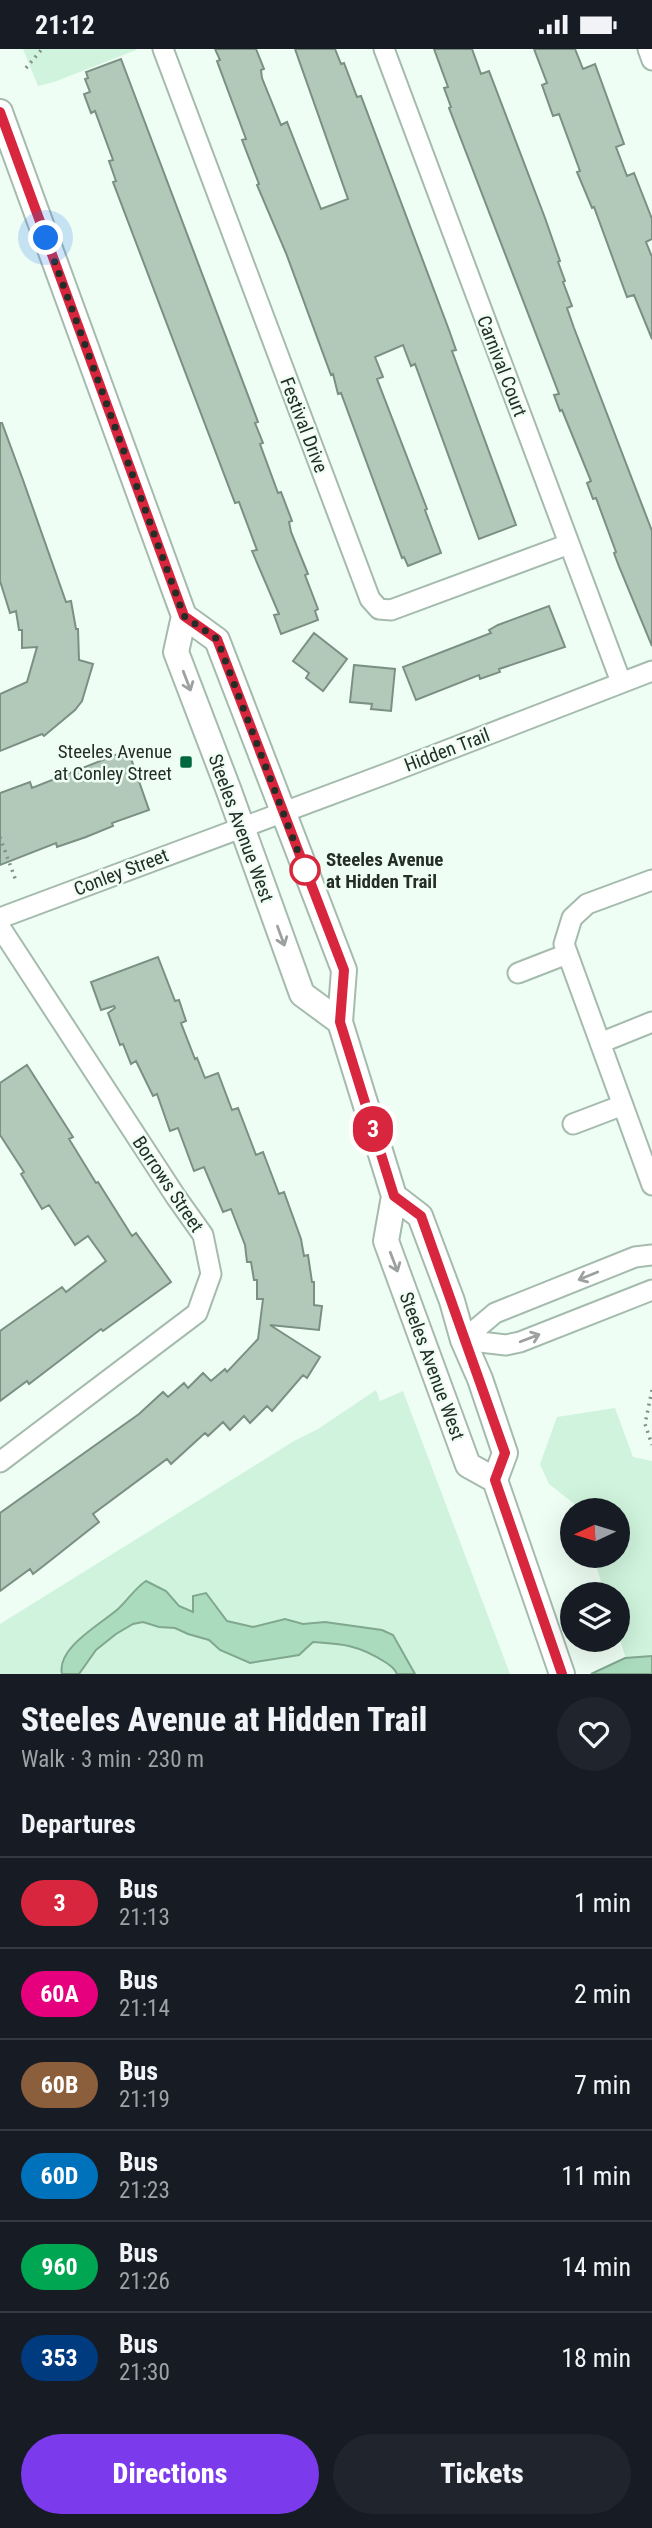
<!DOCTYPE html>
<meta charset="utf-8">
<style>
body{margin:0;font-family:"Roboto Condensed",sans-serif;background:#20242c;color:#f1f3f6;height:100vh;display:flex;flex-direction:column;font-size:26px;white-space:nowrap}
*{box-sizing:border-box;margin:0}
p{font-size:23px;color:#9ea1a6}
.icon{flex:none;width:38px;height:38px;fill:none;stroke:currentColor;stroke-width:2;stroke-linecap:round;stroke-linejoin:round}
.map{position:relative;height:1625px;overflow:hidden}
.sheet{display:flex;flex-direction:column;background:#171b24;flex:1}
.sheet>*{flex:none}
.badge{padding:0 14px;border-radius:23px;font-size:24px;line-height:46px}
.needle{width:46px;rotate:266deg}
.buttons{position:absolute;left:560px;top:1449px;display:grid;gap:14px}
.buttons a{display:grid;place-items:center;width:70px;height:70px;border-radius:50%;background:#171b24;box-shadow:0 7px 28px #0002;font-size:35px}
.you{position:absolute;width:35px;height:35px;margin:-18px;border:5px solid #fff;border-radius:50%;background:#1a73e8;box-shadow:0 0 0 10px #1a73e833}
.map>.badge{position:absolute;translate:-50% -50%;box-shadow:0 0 0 4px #fff}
h2{padding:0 21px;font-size:26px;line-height:63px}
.round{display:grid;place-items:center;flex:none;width:74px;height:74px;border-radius:37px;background:#20242c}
.headline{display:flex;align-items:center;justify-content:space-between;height:119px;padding:0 21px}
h1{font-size:33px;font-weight:800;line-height:52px}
.primary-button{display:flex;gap:14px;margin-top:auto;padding:14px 21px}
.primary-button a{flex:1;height:80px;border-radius:42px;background:#7c3aed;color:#fff;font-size:28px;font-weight:800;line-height:80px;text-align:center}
.primary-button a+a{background:#20242c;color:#f1f3f6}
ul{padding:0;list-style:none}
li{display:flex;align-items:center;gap:21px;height:91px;padding:0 21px;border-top:2px solid #363941}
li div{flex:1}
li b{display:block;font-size:26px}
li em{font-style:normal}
li .badge{min-width:77px;font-weight:700;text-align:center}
.status{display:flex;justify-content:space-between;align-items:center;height:49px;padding:0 35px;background:#171b24;direction:ltr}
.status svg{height:19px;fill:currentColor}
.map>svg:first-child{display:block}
.green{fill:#cff3dc}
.water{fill:#a9dbbc;stroke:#81a78f;stroke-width:2}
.building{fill:#b2c9ba;stroke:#7a9082;stroke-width:2}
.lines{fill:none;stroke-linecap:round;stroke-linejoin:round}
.minor-casing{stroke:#a4bbad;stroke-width:23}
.major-casing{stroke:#a4bbad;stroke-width:28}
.path{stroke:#849088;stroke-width:3.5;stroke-dasharray:2 5;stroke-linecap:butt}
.minor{stroke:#fff;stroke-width:19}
.major{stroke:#fff;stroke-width:24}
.oneway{stroke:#9ca09e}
.line-casing{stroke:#fff;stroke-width:16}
.line{stroke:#d7263d;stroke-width:10}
.walk{stroke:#242d27;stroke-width:7;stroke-dasharray:0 12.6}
.poi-dot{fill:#00683e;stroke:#effef4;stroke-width:2.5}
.stop-dot{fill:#fff;stroke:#d7263d;stroke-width:3.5}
.labels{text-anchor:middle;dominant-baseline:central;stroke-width:5;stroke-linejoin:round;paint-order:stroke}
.street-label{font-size:19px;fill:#242d27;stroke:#effef4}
.poi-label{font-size:19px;fill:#242d27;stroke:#effef4;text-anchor:end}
.stop-label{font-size:19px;font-weight:bold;fill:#242d27;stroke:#effef4;text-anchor:start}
</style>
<div class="status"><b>21:12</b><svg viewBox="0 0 49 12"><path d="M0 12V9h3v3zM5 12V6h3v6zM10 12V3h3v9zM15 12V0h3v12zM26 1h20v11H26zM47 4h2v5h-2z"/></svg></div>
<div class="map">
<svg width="652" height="1625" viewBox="0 0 652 1625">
<rect width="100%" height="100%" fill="#effef4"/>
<path class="green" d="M 23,0 L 136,0 L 136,1 L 54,33 L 38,37 Z
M 376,1341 L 380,1352 L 403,1342 L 510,1625 L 0,1625 L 0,1575 L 294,1392 L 318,1380 Z
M 615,1359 L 633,1408 L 652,1412 L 652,1625 L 631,1625 L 618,1585 L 618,1545 L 605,1545 L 593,1507 L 618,1507 L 618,1461 L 582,1461 L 549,1435 L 540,1415 L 557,1368 Z"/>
<path class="water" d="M 146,1532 L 166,1542 L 179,1557 L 193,1563 L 193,1547 L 206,1544 L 227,1572 L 253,1578 L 285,1570 L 303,1575 L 325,1573 L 382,1581 L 393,1586 L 415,1625 L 397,1625 C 394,1619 391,1617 385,1613 C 359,1596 343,1595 313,1593 L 299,1606 L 250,1614 L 220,1601 L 209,1591 L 188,1585 L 175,1579 L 159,1578 L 143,1573 L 133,1575 L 116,1585 L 96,1601 L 79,1625 L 62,1625 C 56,1599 101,1575 118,1560 C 128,1551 135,1539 146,1532 Z
M 652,1607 L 652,1625 L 591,1625 L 625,1609 Z"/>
<path class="building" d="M 215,0 L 256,0 L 264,20 L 261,21 L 262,29 L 281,76 L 287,73 L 321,160 L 348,150 L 295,0 L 335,0 L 341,15 L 344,14 L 357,48 L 361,47 L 449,281 L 456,301 L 452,302 L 516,476 L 479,490 L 415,315 L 411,317 L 403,296 L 375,308 L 383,328 L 377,330 L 427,460 L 425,461 L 441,504 L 408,517 L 404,508 L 402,509 L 341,344 L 338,345 L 333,325 L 331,326 L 286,204 L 257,136 L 259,135 L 242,91 L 246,90 L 217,12 L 220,11 Z
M 434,0 L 472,0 L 481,25 L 489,22 L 545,169 L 560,212 L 558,213 L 565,232 L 563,233 L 572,257 L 567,259 L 574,279 L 652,482 L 652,597 L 618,515 L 614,504 L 616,503 L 596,449 L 593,450 L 587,434 L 591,432 L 562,361 L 560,362 L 554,346 L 559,345 L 449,59 L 451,58 L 444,39 L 448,38 Z
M 534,0 L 575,0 L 583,20 L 595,15 L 624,95 L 616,98 L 627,127 L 634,124 L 652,170 L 652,190 L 646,193 L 652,208 L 652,290 L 634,246 L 627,248 L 594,158 L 592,159 L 577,123 L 580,122 L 559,65 L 553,67 L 542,36 L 547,34 Z
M 121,10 L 258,373 L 255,374 L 263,394 L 260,395 L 278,444 L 281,443 L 292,472 L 289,473 L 291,483 L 308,525 L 305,526 L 318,560 L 315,562 L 318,571 L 281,585 L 274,566 L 279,565 L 252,502 L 257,501 L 239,453 L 235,454 L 113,133 L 116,132 L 109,112 L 113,111 L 95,62 L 91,64 L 84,45 L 90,43 L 85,30 L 88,29 L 86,23 Z
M 0,374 L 2,374 L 23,431 L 66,553 L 71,552 L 76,580 L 78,580 L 79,611 L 93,615 L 82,652 L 75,661 L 44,687 L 42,685 L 0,702 L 0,645 L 27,633 L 37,598 L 22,599 L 22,581 L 19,581 L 16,562 L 10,564 L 0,532 Z
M 549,557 L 565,598 L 499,620 L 500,623 L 480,630 L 479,626 L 416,651 L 403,618 L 491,584 L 489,581 L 498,576 Z
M 314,584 L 347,610 L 323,642 L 306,629 L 309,624 L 293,612 Z
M 354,616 L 395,620 L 391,662 L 371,660 L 372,655 L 350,653 Z
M 128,701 L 149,761 L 112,774 L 113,777 L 86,788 L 57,798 L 56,794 L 0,816 L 0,744 L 30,733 L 32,739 Z
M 158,908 L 175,952 L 179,951 L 186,972 L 181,974 L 195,1010 L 197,1009 L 205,1029 L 218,1024 L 232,1061 L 238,1059 L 256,1106 L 263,1103 L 279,1145 L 284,1143 L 301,1190 L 304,1207 L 308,1206 L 312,1233 L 314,1233 L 314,1256 L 322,1257 L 319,1281 L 270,1276 L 320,1308 L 307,1329 L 303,1326 L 272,1362 L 267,1357 L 250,1374 L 244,1367 L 230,1381 L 223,1373 L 208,1387 L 205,1384 L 171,1415 L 167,1410 L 93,1465 L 99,1473 L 51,1511 L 33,1525 L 30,1520 L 0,1542 L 0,1464 L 139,1365 L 163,1343 L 168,1348 L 184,1334 L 188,1339 L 203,1324 L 211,1332 L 225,1320 L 227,1323 L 258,1290 L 263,1250 L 257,1250 L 257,1231 L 254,1231 L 251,1213 L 247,1213 L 245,1196 L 231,1160 L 223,1163 L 204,1118 L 194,1122 L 178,1079 L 170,1082 L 157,1045 L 153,1047 L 136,1012 L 131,1015 L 123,995 L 120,996 L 108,964 L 115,959 L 114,957 L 101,961 L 91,933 Z
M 27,1016 L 73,1088 L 69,1090 L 96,1134 L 98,1133 L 132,1187 L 136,1184 L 171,1233 L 103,1282 L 101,1280 L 29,1335 L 27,1332 L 0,1352 L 0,1282 L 62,1238 L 66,1243 L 106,1212 L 88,1187 L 75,1196 L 49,1156 L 42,1160 L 21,1125 L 24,1123 L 0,1086 L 0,1034 Z"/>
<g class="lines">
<g class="minor-casing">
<path id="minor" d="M 163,0 L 370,550 L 379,560 L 391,561 L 569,495
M 384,0 L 621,633
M 648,0 L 652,11
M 652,831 L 587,855 L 572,869 L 564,895 L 652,1136
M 0,869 L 391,723 L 652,622
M 0,878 L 176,1148 L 203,1186 L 211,1225 L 197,1264 L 0,1413
M 518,924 L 567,905
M 600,994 L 652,973
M 573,1075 L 623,1056
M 463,1291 L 495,1264 L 635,1208 L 652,1206
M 463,1291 L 506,1296 L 520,1293 L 652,1241"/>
</g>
<g class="major-casing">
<path id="major" d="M 0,63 L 184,567 L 176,603 L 229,742 L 302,945 L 340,973
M 184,567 L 217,591 L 344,921 L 340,973 L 394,1147 L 386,1192 L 468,1416 L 495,1431
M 394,1147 L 420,1167 L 452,1252 L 463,1291 L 480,1330 L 505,1404 L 495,1431 L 562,1625"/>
</g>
<path class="path" d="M 26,19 L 42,0
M 0,788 L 16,832
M 652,1341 L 645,1375 L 652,1396"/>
<use href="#minor" class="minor"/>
<use href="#major" class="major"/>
</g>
<defs><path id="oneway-shaft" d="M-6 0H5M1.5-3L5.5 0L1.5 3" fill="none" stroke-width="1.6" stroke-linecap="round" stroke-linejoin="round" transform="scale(1.75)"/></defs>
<g class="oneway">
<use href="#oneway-shaft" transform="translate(187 632) rotate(69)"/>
<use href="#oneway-shaft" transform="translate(281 887) rotate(70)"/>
<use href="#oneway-shaft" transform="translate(394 1213) rotate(69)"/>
<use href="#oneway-shaft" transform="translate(588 1227) rotate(158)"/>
<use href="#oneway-shaft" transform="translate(530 1289) rotate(-21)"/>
</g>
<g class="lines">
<g class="line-casing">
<path id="line" d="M 0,63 L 184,567 L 217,590 L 344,921 L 340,973 L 394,1147 L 421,1167 L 505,1404 L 495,1431 L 562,1625"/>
</g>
<use href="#line" class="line"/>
<path class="walk" d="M 46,189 L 184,567 L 217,590 L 305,821"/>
</g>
<rect class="poi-dot" x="179" y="706" width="14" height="14" rx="3.5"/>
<circle class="stop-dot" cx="305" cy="821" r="14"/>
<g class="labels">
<g class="street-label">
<text transform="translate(502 317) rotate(69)">Carnival Court</text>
<text transform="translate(304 376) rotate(69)">Festival Drive</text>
<text transform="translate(447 701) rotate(-21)">Hidden Trail</text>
<text transform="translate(241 779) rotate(70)">Steeles Avenue West</text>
<text transform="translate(121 823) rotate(-21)">Conley Street</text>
<text transform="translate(168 1135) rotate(56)">Borrows Street</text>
<text transform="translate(432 1317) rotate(70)">Steeles Avenue West</text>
</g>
<g class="poi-label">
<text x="172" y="702">Steeles Avenue<tspan x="172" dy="22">at Conley Street</tspan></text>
</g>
<g class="stop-label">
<text x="326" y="810">Steeles Avenue<tspan x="326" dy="22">at Hidden Trail</tspan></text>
</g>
</g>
</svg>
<div class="buttons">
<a><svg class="needle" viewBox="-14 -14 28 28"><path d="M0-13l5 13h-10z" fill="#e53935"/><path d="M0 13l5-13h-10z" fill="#9ea1a6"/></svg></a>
<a><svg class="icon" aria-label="layers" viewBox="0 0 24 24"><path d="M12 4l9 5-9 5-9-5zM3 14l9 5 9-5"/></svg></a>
</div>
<div class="you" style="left:46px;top:189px"></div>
<b class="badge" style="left:373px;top:1080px;background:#d7263d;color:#fff">3</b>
</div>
<section class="sheet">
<div class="headline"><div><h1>Steeles Avenue at Hidden Trail</h1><p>Walk · 3 min · 230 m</p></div><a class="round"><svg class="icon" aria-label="heart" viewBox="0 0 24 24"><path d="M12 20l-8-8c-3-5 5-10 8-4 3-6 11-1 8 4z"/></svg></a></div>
<h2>Departures</h2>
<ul>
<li><span class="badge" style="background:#d7263d;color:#fff">3</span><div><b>Bus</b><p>21:13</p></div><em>1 min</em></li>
<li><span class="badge" style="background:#e6007e;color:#fff">60A</span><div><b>Bus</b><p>21:14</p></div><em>2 min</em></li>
<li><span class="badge" style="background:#8b5e3c;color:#fff">60B</span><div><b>Bus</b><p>21:19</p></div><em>7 min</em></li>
<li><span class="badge" style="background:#0072bc;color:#fff">60D</span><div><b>Bus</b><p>21:23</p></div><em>11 min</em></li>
<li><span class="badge" style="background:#00a651;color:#fff">960</span><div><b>Bus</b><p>21:26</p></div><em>14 min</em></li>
<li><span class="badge" style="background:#003b80;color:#fff">353</span><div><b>Bus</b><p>21:30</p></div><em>18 min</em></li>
</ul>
<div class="primary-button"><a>Directions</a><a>Tickets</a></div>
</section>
